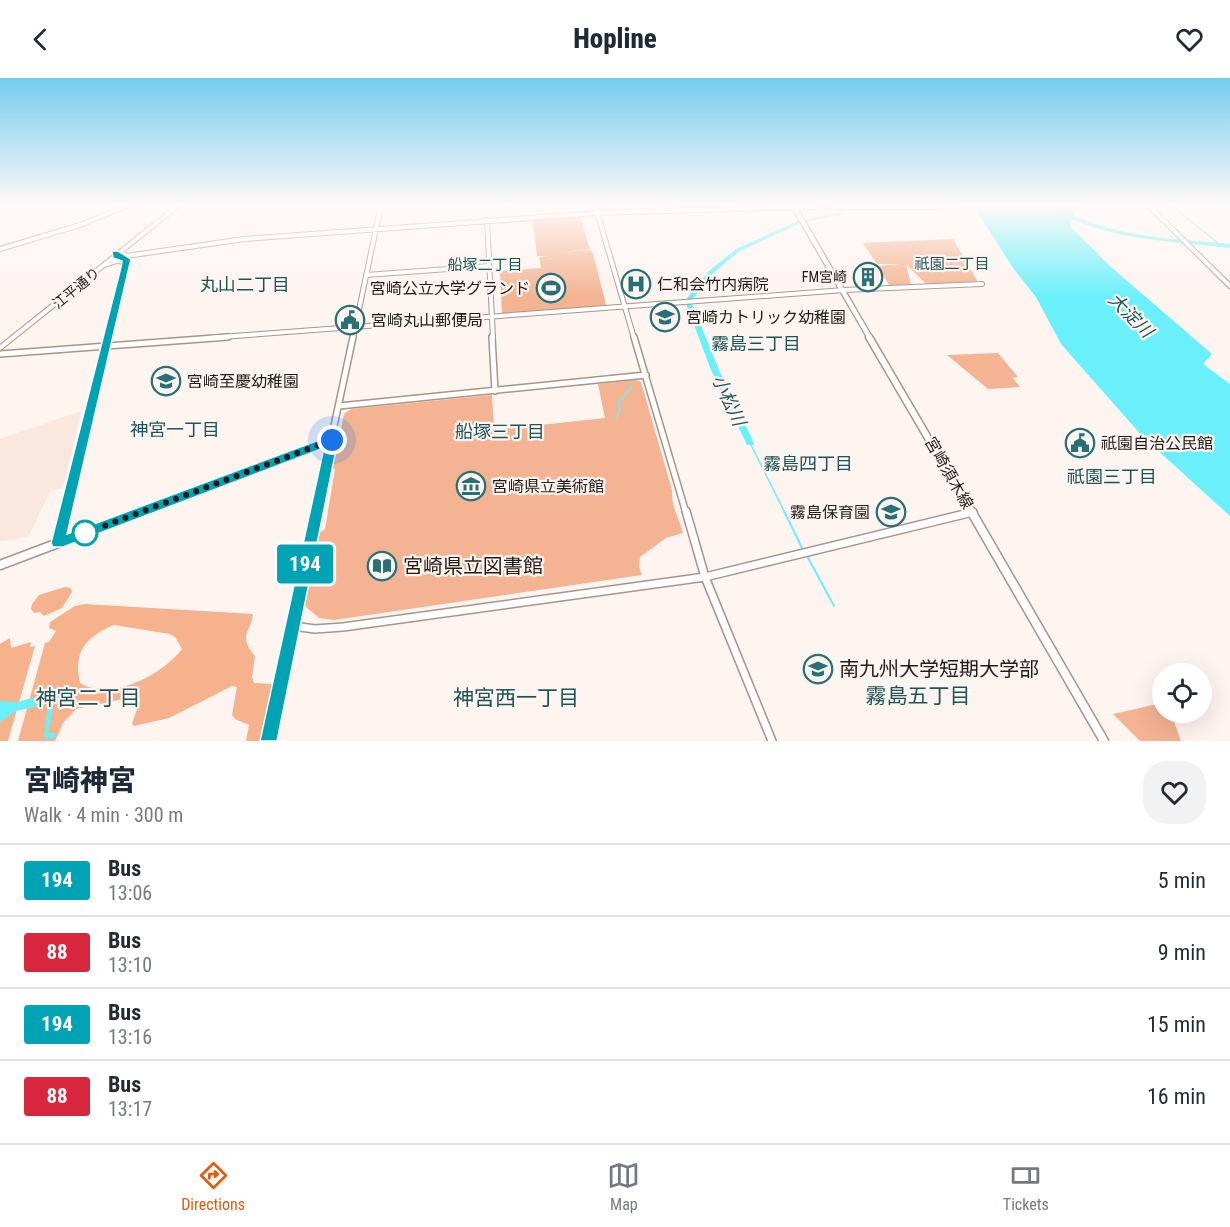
<!DOCTYPE html>
<meta charset="utf-8">
<style>
body{margin:0;font-family:"Roboto Condensed","Noto Sans JP",sans-serif;background:#f2f2f3;color:#1f2937;height:100vh;display:flex;flex-direction:column;font-size:22px;white-space:nowrap}
*{box-sizing:border-box;margin:0}
p{font-size:20px;color:#747a83}
.icon{flex:none;width:33px;height:33px;fill:none;stroke:currentColor;stroke-width:2;stroke-linecap:round;stroke-linejoin:round}
.map{position:relative;height:663px;overflow:hidden}
.sheet{display:flex;flex-direction:column;background:#fff;flex:1}
.sheet>*{flex:none}
.badge{padding:0 12px;border-radius:4px;font-size:21px;line-height:39px}
.controls{position:absolute;left:1152px;top:585px;display:grid;gap:12px}
.controls a{display:grid;place-items:center;width:60px;height:60px;border-radius:50%;background:#fff;box-shadow:0 6px 24px #0002;font-size:30px}
.you{position:absolute;width:30px;height:30px;margin:-15px;border:4px solid #fff;border-radius:50%;background:#1a73e8;box-shadow:0 0 0 9px #1a73e833}
.map>.badge{position:absolute;translate:-50% -50%;box-shadow:0 0 0 3px #fff}
.round{display:grid;place-items:center;flex:none;width:63px;height:63px;border-radius:24px;background:#f2f2f3}
.summary{display:flex;align-items:center;justify-content:space-between;height:102px;padding:0 24px}
h1{font-size:28px;font-weight:800;line-height:45px}
ul{padding:0;list-style:none}
li{display:flex;align-items:center;gap:18px;height:72px;padding:0 24px;border-top:2px solid #e0e1e3}
li div{flex:1}
li b{display:block;font-size:22px}
li em{font-style:normal}
li .badge{min-width:66px;font-weight:700;text-align:center}
header{display:flex;justify-content:space-between;align-items:center;height:78px;padding:0 24px;background:#fff;font-size:27px;font-weight:800}
.menu{display:flex;justify-content:space-around;align-items:center;height:84px;border-top:2px solid #e0e1e3;background:#fff;font-size:16px;color:#747a83}
.menu a{display:grid;justify-items:center;gap:3px}
.menu .active{color:#ea580c}
.map>svg:first-child{display:block}
.built{fill:#fae7de}
.green{fill:#f4b392}
.forest{fill:#f6b18d;fill-rule:evenodd}
.water{fill:#6af0fb}
.lines{fill:none;stroke-linecap:round;stroke-linejoin:round}
.stream-far1{stroke:#6af0fb;stroke-width:1.5}
.stream{stroke:#6af0fb;stroke-width:2}
.river{fill:#6af0fb;fill-rule:evenodd}
.minor-far2-casing{stroke:#a99489;stroke-width:6}
.minor-far1-casing{stroke:#a99489;stroke-width:8}
.minor-casing{stroke:#a99489;stroke-width:10}
.major-far2-casing{stroke:#a99489;stroke-width:7}
.major-far1-casing{stroke:#a99489;stroke-width:9}
.major-casing{stroke:#a99489;stroke-width:11}
.highway-casing{stroke:#a99489;stroke-width:2}
.minor-far2{stroke:#fff;stroke-width:4}
.minor-far1{stroke:#fff;stroke-width:5}
.minor{stroke:#fff;stroke-width:7}
.major-far2{stroke:#fff;stroke-width:4.5}
.major-far1{stroke:#fff;stroke-width:6}
.major{stroke:#fff;stroke-width:8}
.highway{fill:#fff;fill-rule:evenodd}
.line{fill:#00a3b4;stroke:#fff;stroke-width:1.5}
.walk{stroke:#221a16;stroke-width:6;stroke-dasharray:0 10.8}
.stop-dot{fill:#fff;stroke:#00a3b4;stroke-width:3}
.labels{text-anchor:middle;dominant-baseline:central;stroke-width:4.5;stroke-linejoin:round;paint-order:stroke}
.far-poi-label{font-size:14px;fill:#221a16;stroke:#fef4f0;text-anchor:end}
.far-street-label{font-size:14px;fill:#221a16;stroke:#fef4f0}
.far-neighbourhood-label{font-size:15px;fill:#1a555a;stroke:#fef4f0}
.poi-label{font-size:16px;fill:#221a16;stroke:#fef4f0;text-anchor:start}
.street-label{font-size:16px;fill:#221a16;stroke:#fef4f0}
.neighbourhood-label{font-size:18px;fill:#1a555a;stroke:#fef4f0}
.water-label{font-size:18px;font-style:italic;fill:#1e585c;stroke:#fef4f0}
.near-poi-label{font-size:20px;fill:#221a16;stroke:#fef4f0;text-anchor:start}
.near-neighbourhood-label{font-size:21px;fill:#1a555a;stroke:#fef4f0}
</style>
<header><svg class="icon" aria-label="back" viewBox="0 0 24 24"><path d="M15 5l-7 7 7 7"/></svg>Hopline<svg class="icon" aria-label="heart" viewBox="0 0 24 24"><path d="M12 20l-8-8c-3-5 5-10 8-4 3-6 11-1 8 4z"/></svg></header>
<div class="map">
<svg width="1230" height="663" viewBox="0 0 1230 663">
<rect width="100%" height="100%" fill="#fef4f0"/>
<path class="built" d="M 81,333 L 63,410 L 50,413 L 28,459 L 0,463 L 0,361 Z"/>
<path class="green" d="M 580,138 L 590,171 L 561,174 L 590,172 L 593,175 L 606,227 L 502,237 L 500,193 L 541,190 L 539,179 L 552,178 L 537,178 L 533,143 L 499,146 L 499,143 Z
M 953,161 L 978,204 L 927,207 L 906,186 L 911,207 L 890,208 L 877,188 L 902,186 L 877,186 L 863,165 Z
M 998,275 L 1018,299 L 1013,300 L 1020,309 L 988,311 L 947,277 Z
M 636,302 L 641,304 L 672,412 C 671,428 679,440 683,455 L 666,460 L 640,479 L 639,489 L 642,497 L 334,542 L 319,540 L 305,528 L 319,455 L 325,451 L 335,391 L 333,390 L 344,336 L 351,331 L 492,317 L 494,352 L 605,340 L 598,306 Z
M 1162,625 L 1162,634 L 1171,635 L 1181,663 L 1140,663 L 1113,636 Z"/>
<path class="forest" d="M 65,509 L 71,510 L 72,514 L 62,530 L 44,538 L 40,534 L 34,535 L 31,531 L 32,526 L 39,517 Z
M 85,526 L 253,536 C 251,555 237,557 255,578 L 252,599 L 254,605 L 273,606 L 261,663 L 246,663 L 249,647 L 235,641 L 232,637 L 237,609 L 232,608 L 169,640 L 134,648 L 132,646 L 140,622 L 137,618 L 76,631 L 63,645 L 55,663 L 18,663 L 45,565 L 49,564 L 56,553 L 49,550 L 50,544 L 75,528 ZM 114,547 L 170,556 L 175,559 L 182,571 C 162,597 111,624 80,605 C 73,573 86,559 114,547 Z
M 10,560 L 11,570 L 31,564 L 30,569 L 35,568 L 8,663 L 0,663 L 0,566 Z"/>
<path class="water" d="M 973,127 L 1078,127 L 1070,148 L 1111,189 L 1212,276 L 1203,286 L 1230,306 L 1230,438 L 1143,359 L 1061,266 L 1036,219 L 1013,190 Z
M 50,615 L 53,615 L 55,621 L 48,655 L 56,655 L 54,660 L 46,661 L 44,658 L 48,626 L 16,633 L 0,644 L 0,623 L 17,624 Z"/>
<g class="lines">
<path class="stream-far1" d="M 1171,127 L 1219,166
M 625,317 L 631,309
M 616,340 L 620,332 L 618,324 L 625,318
M 750,365 L 785,435"/>
<path class="stream" d="M 784,433 L 803,472
M 806,476 L 834,528"/>
<path class="river" d="M 846,127 L 852,127 L 840,137 L 801,145 L 740,173 L 713,195 L 691,223 L 719,292 L 754,365 L 753,367 L 747,367 L 711,292 L 685,223 L 709,193 L 736,171 L 797,143 L 836,135 Z
M 879,127 L 941,127 L 938,129 L 882,129 Z
M 957,127 L 986,127 L 983,129 L 960,129 Z
M 1050,127 L 1056,127 C 1066,136 1080,140 1093,145 C 1137,161 1184,161 1230,166 L 1230,170 C 1181,164 1133,163 1087,147 C 1073,142 1060,138 1050,127 Z"/>
<g class="minor-far2-casing">
<path id="minor-far2" d="M 595,127 L 634,260
M 1148,127 L 1230,208
M 487,142 L 493,260
M 0,171 L 80,147 L 129,127
M 126,178 L 244,161 L 598,135 L 795,129 L 940,129
M 366,197 L 489,188
M 208,260 L 844,212 L 982,206
M 353,260 L 381,127"/>
</g>
<g class="minor-far1-casing">
<path id="minor-far1" d="M 492,259 L 495,313
M 634,259 L 686,435
M 0,276 L 228,259
M 339,328 L 646,297
M 331,362 L 353,259
M 970,435 L 973,434"/>
</g>
<g class="minor-casing">
<path id="minor" d="M 686,433 L 705,499 L 772,663
M 293,548 L 315,551 L 343,549 L 705,499 L 973,434"/>
</g>
<g class="major-far2-casing">
<path id="major-far2" d="M 793,127 L 870,260
M 106,186 L 118,182 L 126,185
M 108,260 L 127,179 L 121,174"/>
</g>
<g class="major-far1-casing">
<path id="major-far1" d="M 869,259 L 972,435
M 65,435 L 108,259
M 139,435 L 331,362
M 316,435 L 331,362"/>
</g>
<g class="major-casing">
<path id="major" d="M 971,433 L 1104,663
M 58,465 L 66,433
M 0,487 L 143,433
M 269,663 L 316,433"/>
</g>
<g class="highway-casing">
<path id="highway" d="M 176,127 L 182,127 L 2,271 L 0,272 L 0,267 Z"/>
</g>
<use href="#minor-far2" class="minor-far2"/>
<use href="#minor-far1" class="minor-far1"/>
<use href="#minor" class="minor"/>
<use href="#major-far2" class="major-far2"/>
<use href="#major-far1" class="major-far1"/>
<use href="#major" class="major"/>
<use href="#highway" class="highway"/>
</g>
<linearGradient id="sky" x2="0" y2="1"><stop stop-color="#75ccf0"/><stop offset="0.58" stop-color="#fffaf8"/><stop offset="1" stop-color="#fffaf8" stop-opacity="0"/></linearGradient>
<rect width="1230" height="219" fill="url(#sky)"/>
<path class="line" d="M 112,173 L 118,173 L 131,181 L 67,456 L 327,359 L 336,359 L 338,362 L 277,663 L 260,663 L 324,370 L 63,469 L 53,469 L 51,465 L 121,189 L 122,183 L 113,180 Z"/>
<g class="lines">
<path class="walk" d="M 85,455 L 332,362"/>
</g>
<defs>
<g id="building-ring" transform="scale(1.5)"><circle r="9.5" fill="#fef4f0" stroke="#267076" stroke-width="1.5"/><path d="M-4-6H4V6H1V3H-1V6H-4ZM-2.5-4.3h1.7v1.8h-1.7ZM.8-4.3h1.7v1.8H.8ZM-2.5-1h1.7V.8h-1.7ZM.8-1h1.7V.8H.8Z" fill="#267076"/></g>
<g id="hospital-ring" transform="scale(1.5)"><circle r="9.5" fill="#fef4f0" stroke="#267076" stroke-width="1.5"/><path d="M-5-5h3v3.5h4V-5h3V5h-3V1.5h-4V5h-3Z" fill="#267076"/></g>
<g id="stadium-ring" transform="scale(1.5)"><circle r="9.5" fill="#fef4f0" stroke="#267076" stroke-width="1.5"/><path d="M0-5a6.5 5 0 1 0 0 10a6.5 5 0 1 0 0-10ZM-3.5-1.8h7v3.6h-7Z" fill="#267076"/></g>
<g id="school-ring" transform="scale(1.5)"><circle r="9.5" fill="#fef4f0" stroke="#267076" stroke-width="1.5"/><path d="M0-5L7-2L0 1L-7-2ZM-4 1L0 2.5L4 1V4Q0 6-4 4Z" fill="#267076"/></g>
<g id="civic-ring" transform="scale(1.5)"><circle r="9.5" fill="#fef4f0" stroke="#267076" stroke-width="1.5"/><path d="M-.6-6.5H3V-4.5H.6V-3L4-1V1h2V6H-6V1h2V-1L-.6-3ZM-1.2 2.5V6h2.4V2.5Z" fill="#267076"/></g>
<g id="museum-ring" transform="scale(1.5)"><circle r="9.5" fill="#fef4f0" stroke="#267076" stroke-width="1.5"/><path d="M0-6L6-3V-2H-6V-3ZM-5-1h2V3h-2ZM-1-1h2V3h-2ZM3-1h2V3H3ZM-6 4H6V6H-6Z" fill="#267076"/></g>
<g id="library-ring" transform="scale(1.5)"><circle r="9.5" fill="#fef4f0" stroke="#267076" stroke-width="1.5"/><path d="M-6-4Q-3-5.5-.7-3.5V5Q-3 3-6 4ZM6-4Q3-5.5 .7-3.5V5Q3 3 6 4Z" fill="#267076"/></g>
<g id="university-ring" transform="scale(1.5)"><circle r="9.5" fill="#fef4f0" stroke="#267076" stroke-width="1.5"/><path d="M0-5L7-2L0 1L-7-2ZM-4 1L0 2.5L4 1V4Q0 6-4 4Z" fill="#267076"/></g>
</defs>
<g fill-rule="evenodd">
<use href="#building-ring" x="868" y="199"/>
<use href="#hospital-ring" x="636" y="206"/>
<use href="#stadium-ring" x="551" y="210"/>
<use href="#school-ring" x="665" y="239"/>
<use href="#civic-ring" x="350" y="242"/>
<use href="#school-ring" x="166" y="303"/>
<use href="#civic-ring" x="1080" y="365"/>
<use href="#museum-ring" x="471" y="408"/>
<use href="#school-ring" x="891" y="434"/>
<use href="#library-ring" x="382" y="488"/>
<use href="#university-ring" x="818" y="591"/>
</g>
<circle class="stop-dot" cx="85" cy="455" r="12"/>
<g class="labels">
<g class="far-poi-label">
<text x="847" y="199">FM宮崎</text>
</g>
<g class="far-street-label">
<text transform="translate(76 210) rotate(-39)">江平通り</text>
</g>
<g class="far-neighbourhood-label">
<text x="952" y="186">祇園二丁目</text>
<text x="485" y="187">船塚二丁目</text>
</g>
<g class="poi-label">
<text x="657" y="206">仁和会竹内病院</text>
<text x="530" y="210" text-anchor="end">宮崎公立大学グランド</text>
<text x="686" y="239">宮崎カトリック幼稚園</text>
<text x="371" y="242">宮崎丸山郵便局</text>
<text x="187" y="303">宮崎至慶幼稚園</text>
<text x="1101" y="365">祇園自治公民館</text>
<text x="492" y="408">宮崎県立美術館</text>
<text x="870" y="434" text-anchor="end">霧島保育園</text>
</g>
<g class="street-label">
<text transform="translate(949 395) rotate(60)">宮崎須木線</text>
</g>
<g class="neighbourhood-label">
<text x="245" y="206">丸山二丁目</text>
<text x="756" y="265">霧島三丁目</text>
<text x="175" y="351">神宮一丁目</text>
<text x="500" y="353">船塚三丁目</text>
<text x="808" y="385">霧島四丁目</text>
<text x="1112" y="398">祇園三丁目</text>
</g>
<g class="water-label">
<text transform="translate(1131 237) rotate(45)">大淀川</text>
<text transform="translate(729 322) rotate(65)">小松川</text>
</g>
<g class="near-poi-label">
<text x="403" y="488">宮崎県立図書館</text>
<text x="839" y="591">南九州大学短期大学部</text>
</g>
<g class="near-neighbourhood-label">
<text x="918" y="618">霧島五丁目</text>
<text x="88" y="620">神宮二丁目</text>
<text x="516" y="620">神宮西一丁目</text>
</g>
</g>
</svg>
<div class="controls">
<a><svg class="icon" aria-label="locate" viewBox="0 0 24 24"><circle cx="12" cy="12" r="6"/><path d="M12 2v4M12 18v4M2 12h4M18 12h4"/></svg></a>
</div>
<div class="you" style="left:332px;top:362px"></div>
<b class="badge" style="left:305px;top:486px;background:#00a3b4;color:#fff">194</b>
</div>
<section class="sheet">
<div class="summary"><div><h1>宮崎神宮</h1><p>Walk · 4 min · 300 m</p></div><a class="round"><svg class="icon" aria-label="heart" viewBox="0 0 24 24"><path d="M12 20l-8-8c-3-5 5-10 8-4 3-6 11-1 8 4z"/></svg></a></div>
<ul>
<li><span class="badge" style="background:#00a3b4;color:#fff">194</span><div><b>Bus</b><p>13:06</p></div><em>5 min</em></li>
<li><span class="badge" style="background:#d7263d;color:#fff">88</span><div><b>Bus</b><p>13:10</p></div><em>9 min</em></li>
<li><span class="badge" style="background:#00a3b4;color:#fff">194</span><div><b>Bus</b><p>13:16</p></div><em>15 min</em></li>
<li><span class="badge" style="background:#d7263d;color:#fff">88</span><div><b>Bus</b><p>13:17</p></div><em>16 min</em></li>
</ul>
</section>
<nav class="menu">
<a class="active"><svg class="icon" aria-label="directions" viewBox="0 0 24 24"><path d="M12 3l9 9-9 9-9-9zM9 14v-3h6M13 9l2 2-2 2"/></svg>Directions</a>
<a><svg class="icon" aria-label="map" viewBox="0 0 24 24"><path d="M3 6l6-2 6 2 6-2v14l-6 2-6-2-6 2zM9 4v14M15 6v14"/></svg>Map</a>
<a><svg class="icon" aria-label="tickets" viewBox="0 0 24 24"><path d="M3 7h18v10H3zM15 7v10"/></svg>Tickets</a>
</nav>
